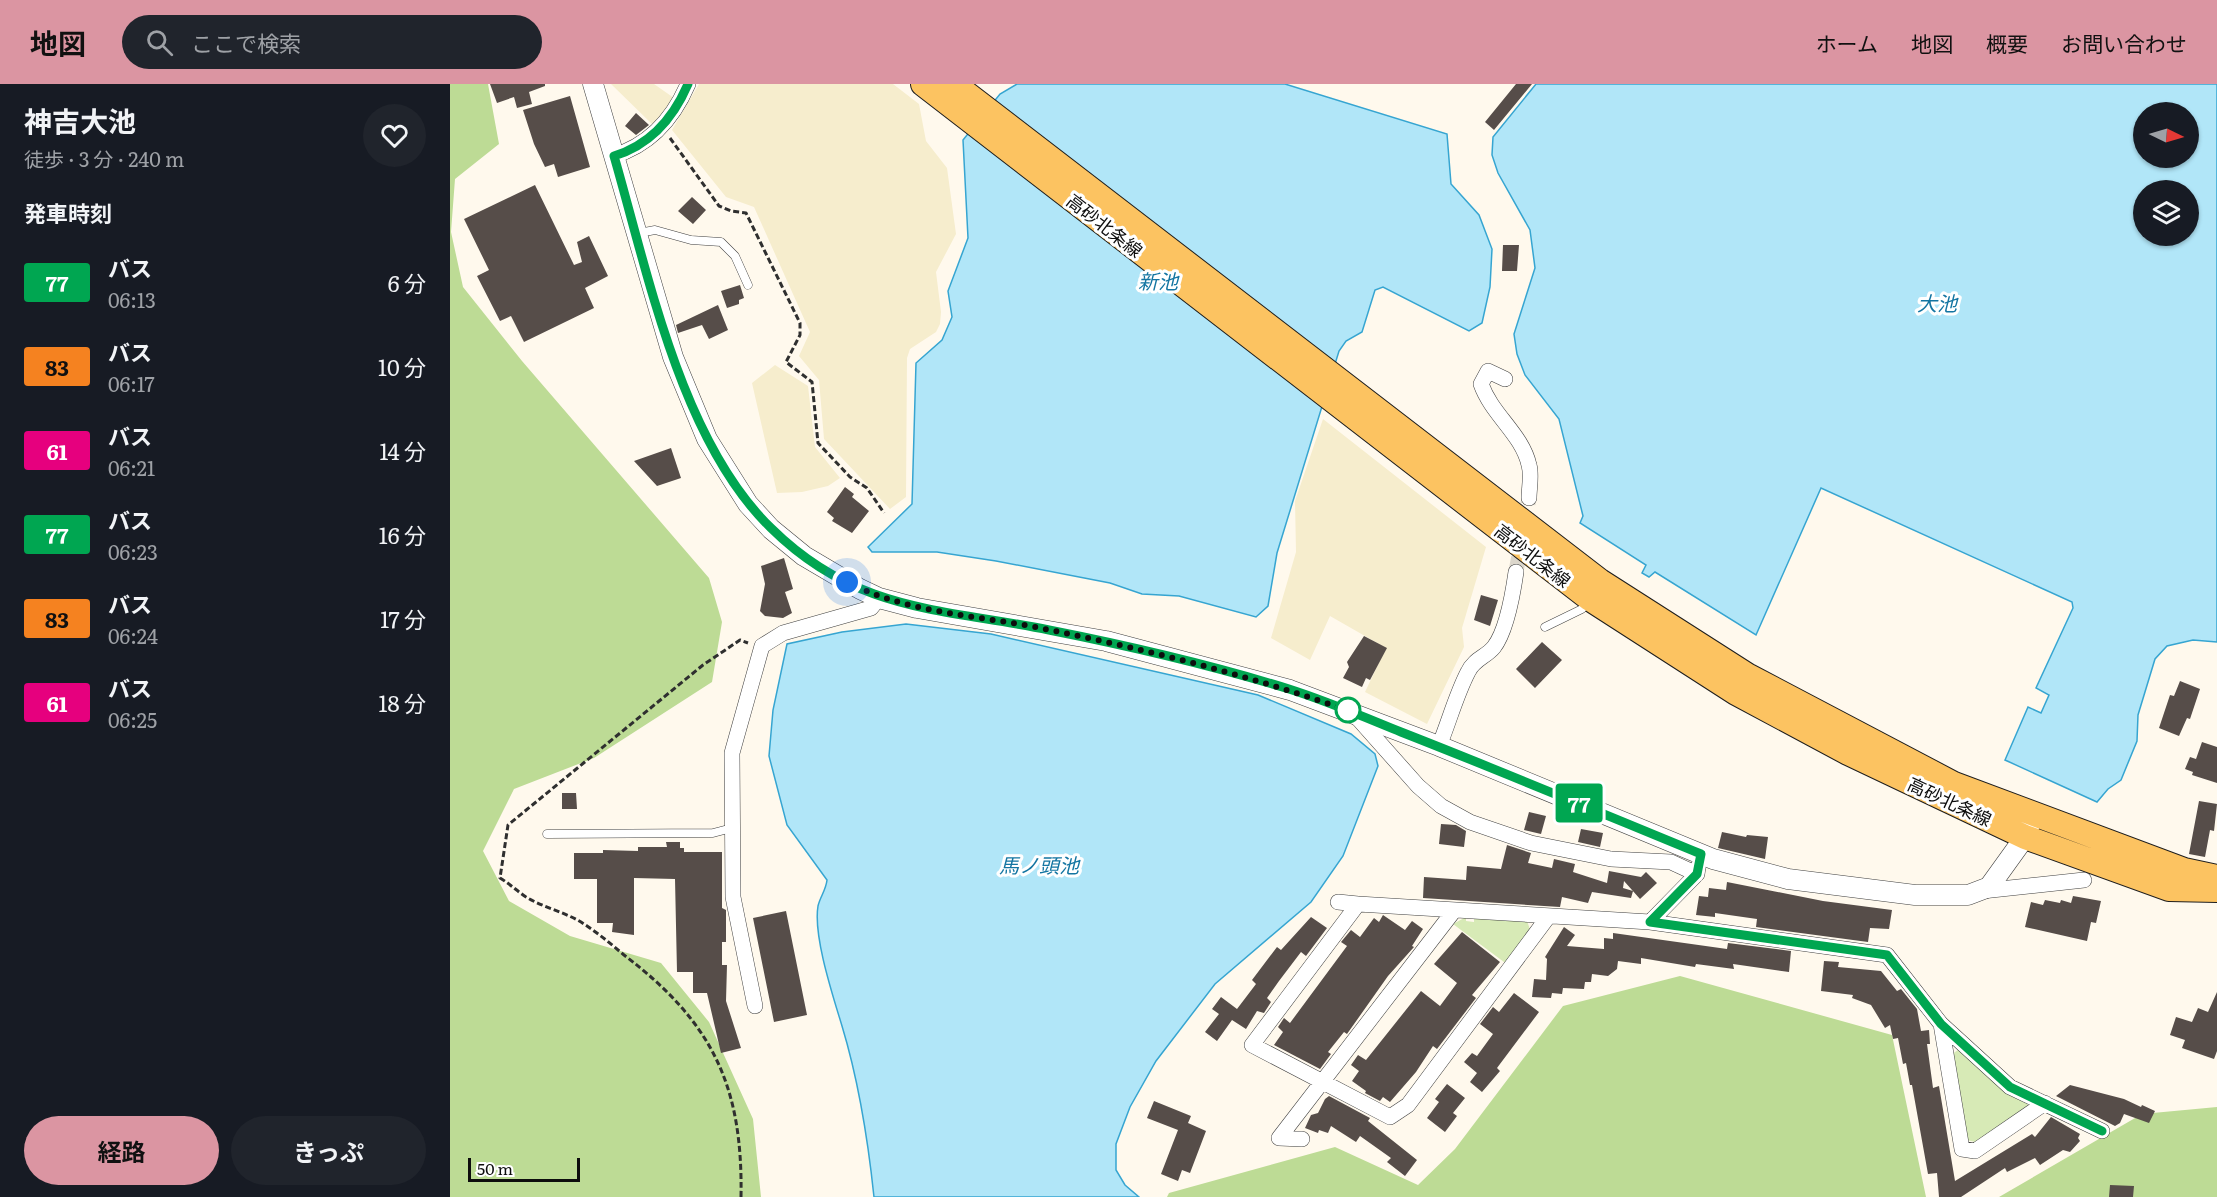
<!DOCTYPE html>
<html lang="ja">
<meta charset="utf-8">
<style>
body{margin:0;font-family:Literata,"Noto Sans JP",serif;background:#20242c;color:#f1f3f6;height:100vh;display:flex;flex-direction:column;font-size:22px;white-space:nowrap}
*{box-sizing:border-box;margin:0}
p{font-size:20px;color:#9ea1a6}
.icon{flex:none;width:33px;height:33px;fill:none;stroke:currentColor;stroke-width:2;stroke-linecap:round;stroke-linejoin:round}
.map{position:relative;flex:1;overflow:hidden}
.details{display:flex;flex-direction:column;background:#171b24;width:450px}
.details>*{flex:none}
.badge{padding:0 12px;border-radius:4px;font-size:21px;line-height:39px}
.needle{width:39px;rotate:95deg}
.tools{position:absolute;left:1683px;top:18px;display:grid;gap:12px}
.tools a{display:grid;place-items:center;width:66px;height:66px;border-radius:50%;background:#171b24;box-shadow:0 2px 4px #0004;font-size:30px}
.scale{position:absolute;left:18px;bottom:15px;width:112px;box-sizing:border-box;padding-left:6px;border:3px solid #0d0d0d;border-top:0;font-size:16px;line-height:21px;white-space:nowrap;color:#0d0d0d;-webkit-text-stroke:4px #fff;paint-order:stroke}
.you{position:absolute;width:30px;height:30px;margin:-15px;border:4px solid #fff;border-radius:50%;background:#1a73e8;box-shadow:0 0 0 9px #1a73e833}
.map>.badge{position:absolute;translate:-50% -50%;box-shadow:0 0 0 3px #fff}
h2{padding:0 24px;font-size:22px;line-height:54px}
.round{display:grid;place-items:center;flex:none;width:63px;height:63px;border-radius:32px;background:#20242c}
.overview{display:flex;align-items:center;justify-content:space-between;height:102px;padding:0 24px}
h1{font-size:28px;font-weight:700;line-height:45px}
.cta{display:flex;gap:12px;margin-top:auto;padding:12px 24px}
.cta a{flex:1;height:69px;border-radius:36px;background:#db95a2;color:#111;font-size:24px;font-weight:700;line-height:69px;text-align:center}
.cta a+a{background:#20242c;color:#f1f3f6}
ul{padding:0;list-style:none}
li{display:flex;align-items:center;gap:18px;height:84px;padding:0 24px}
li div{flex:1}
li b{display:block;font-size:22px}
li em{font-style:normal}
li .badge{min-width:66px;font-weight:700;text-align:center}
header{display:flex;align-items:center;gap:36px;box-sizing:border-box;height:84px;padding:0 30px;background:#db95a2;color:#111}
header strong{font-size:28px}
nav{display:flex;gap:33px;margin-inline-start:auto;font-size:21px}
.search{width:420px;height:54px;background:#20242c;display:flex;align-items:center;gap:15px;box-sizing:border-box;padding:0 21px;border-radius:33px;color:#9ea1a6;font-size:22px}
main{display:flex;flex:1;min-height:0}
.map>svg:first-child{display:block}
.farmland{fill:#f6edcd}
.green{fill:#d7eab6}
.forest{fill:#bddb95}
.water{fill:#b1e6f8;stroke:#36a5d1;stroke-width:1.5;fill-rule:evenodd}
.building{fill:#564d49}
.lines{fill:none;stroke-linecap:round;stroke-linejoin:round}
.minor-tunnel{stroke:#dbd6cb;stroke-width:15;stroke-dasharray:15 8;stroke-linecap:butt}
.service-casing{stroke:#404040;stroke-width:9}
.minor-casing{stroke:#404040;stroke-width:16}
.tertiary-casing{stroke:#404040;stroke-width:21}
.primary-casing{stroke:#1e1e1e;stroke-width:26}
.path{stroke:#2f2f2f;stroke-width:3;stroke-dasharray:6 3;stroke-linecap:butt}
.service{stroke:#fff;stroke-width:8}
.minor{stroke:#fff;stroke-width:15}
.tertiary{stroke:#fff;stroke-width:20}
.primary{stroke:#fcc361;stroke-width:24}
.line-casing{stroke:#fff;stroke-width:14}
.line{stroke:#00a651;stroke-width:9}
.walk{stroke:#0d0d0d;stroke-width:6;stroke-dasharray:0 10.8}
.stop-dot{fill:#fff;stroke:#00a651;stroke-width:3}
.labels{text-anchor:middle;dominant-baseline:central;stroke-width:6;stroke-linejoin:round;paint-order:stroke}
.street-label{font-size:18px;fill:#0d0d0d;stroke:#fff}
.water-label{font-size:20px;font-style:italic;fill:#1375a2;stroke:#fff}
</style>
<header>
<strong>地図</strong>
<div class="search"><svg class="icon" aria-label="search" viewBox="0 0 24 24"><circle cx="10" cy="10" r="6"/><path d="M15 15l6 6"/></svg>ここで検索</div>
<nav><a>ホーム</a><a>地図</a><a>概要</a><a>お問い合わせ</a></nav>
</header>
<main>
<section class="details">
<div class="overview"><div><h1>神吉大池</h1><p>徒歩 · 3 分 · 240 m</p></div><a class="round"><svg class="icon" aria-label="heart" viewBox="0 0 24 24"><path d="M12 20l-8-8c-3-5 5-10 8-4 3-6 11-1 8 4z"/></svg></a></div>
<h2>発車時刻</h2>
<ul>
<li><span class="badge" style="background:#00a651;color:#fff">77</span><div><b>バス</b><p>06:13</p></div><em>6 分</em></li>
<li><span class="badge" style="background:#f58220;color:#111">83</span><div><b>バス</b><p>06:17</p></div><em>10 分</em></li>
<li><span class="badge" style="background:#e6007e;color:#fff">61</span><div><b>バス</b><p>06:21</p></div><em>14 分</em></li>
<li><span class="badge" style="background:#00a651;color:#fff">77</span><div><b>バス</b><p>06:23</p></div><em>16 分</em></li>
<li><span class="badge" style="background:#f58220;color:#111">83</span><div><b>バス</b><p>06:24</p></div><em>17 分</em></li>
<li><span class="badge" style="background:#e6007e;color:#fff">61</span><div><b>バス</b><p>06:25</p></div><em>18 分</em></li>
</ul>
<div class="cta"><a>経路</a><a>きっぷ</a></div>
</section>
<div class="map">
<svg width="1767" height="1113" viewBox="0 0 1767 1113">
<rect width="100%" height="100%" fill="#fff9ed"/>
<path class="farmland" d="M 161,0 L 204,0 L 224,14 L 204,42 Z
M 249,0 L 443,0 L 469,20 L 476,57 L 497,84 L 506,150 L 486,188 L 491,228 L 490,240 L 486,248 L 460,265 L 457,274 L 456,413 L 440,425 L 374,355 L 369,296 L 349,272 L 360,248 L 304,123 L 276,113 L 222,46 Z
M 325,281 L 358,302 L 365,363 L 390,394 L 378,402 L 352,408 L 327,409 L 302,299 Z
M 873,335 L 1036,463 L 1012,544 L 1014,563 L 977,640 L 915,608 L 936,564 L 880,532 L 860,576 L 821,554 L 846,468 L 845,417 Z"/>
<path class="green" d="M 1016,833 L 1016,837 L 1024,838 L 1024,834 L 1077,837 L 1081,848 L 1058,881 L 1003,840 Z
M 1508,966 L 1577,1018 L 1579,1026 L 1525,1058 L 1517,1056 L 1502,970 Z"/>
<path class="forest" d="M 0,0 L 38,0 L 49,60 L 5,95 L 1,148 L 13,203 L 72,277 L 259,494 L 272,538 L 262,598 L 144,674 L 64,705 L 33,767 L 59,817 L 120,852 L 211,879 L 259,938 L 303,1035 L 311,1113 L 0,1113 Z
M 1230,892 L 1442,951 L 1476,1113 L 717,1113 L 719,1109 L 885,1063 L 968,1101 L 1005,1065 L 1113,922 Z
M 1767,1023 L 1767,1113 L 1549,1113 L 1692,1030 Z"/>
<path class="water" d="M 567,0 L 835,0 L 997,50 L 1001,100 L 1029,131 L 1042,165 L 1040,203 L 1032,239 L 1019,247 L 933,203 L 925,206 L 912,248 L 896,257 L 889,267 L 827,469 L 818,522 L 806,533 L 729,512 L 692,510 L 660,499 L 546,477 L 487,468 L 422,468 L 418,463 L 462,420 L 466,279 L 492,256 L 502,233 L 498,207 L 518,154 L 513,56 L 550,10 Z
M 1086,0 L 1767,0 L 1767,558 L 1743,556 L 1717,562 L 1705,575 L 1688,631 L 1687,657 L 1671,696 L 1658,705 L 1647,718 L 1555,676 L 1578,623 L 1591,629 L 1599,611 L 1586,604 L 1623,524 L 1622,518 L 1371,404 L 1306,551 L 1205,488 L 1199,493 L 1192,489 L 1196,481 L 1130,439 L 1133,432 L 1109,335 L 1075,291 L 1067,270 L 1064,250 L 1085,184 L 1080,146 L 1048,89 L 1042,71 L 1043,53 ZM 1738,28 L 1738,74 L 1694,74 L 1694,28 ZM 1738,106 L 1738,152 L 1694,152 L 1694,106 Z
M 456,540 L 541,550 L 808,611 L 901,650 L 925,670 L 928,682 L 893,772 L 861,818 L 765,900 L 706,977 L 680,1023 L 666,1060 L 666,1086 L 675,1101 L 689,1113 L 424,1113 C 418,1056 409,998 392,942 C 383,912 363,852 368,822 C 370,813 376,806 377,796 L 337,741 L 319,672 L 323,626 L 337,560 L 392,548 Z"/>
<path class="building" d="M 40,0 L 95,0 L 95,2 L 79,8 L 82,20 L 67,24 L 64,13 L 47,19 Z
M 1066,0 L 1082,0 L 1044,46 L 1035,38 Z
M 120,12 L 140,83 L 108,93 L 104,80 L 95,83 L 84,60 L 73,26 Z
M 186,29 L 199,41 L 186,51 L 175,42 Z
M 85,101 L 124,181 L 132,178 L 127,158 L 139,152 L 158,192 L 135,204 L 144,224 L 74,258 L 61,232 L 50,237 L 27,192 L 39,186 L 14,135 Z
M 242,113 L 256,126 L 243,140 L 228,127 Z
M 1053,161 L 1069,161 L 1067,187 L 1052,187 Z
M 290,201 L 294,214 L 289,216 L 289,220 L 277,224 L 271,207 Z
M 268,221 L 278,246 L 259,255 L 252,241 L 228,249 L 226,241 Z
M 221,364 L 231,394 L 207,402 L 184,377 Z
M 395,403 L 404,410 L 402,413 L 419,427 L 402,449 L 382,437 L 384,434 L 377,428 Z
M 334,474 L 343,505 L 335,508 L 342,529 L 333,534 L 315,532 L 310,527 L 315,500 L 311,482 Z
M 1031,511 L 1048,516 L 1040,542 L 1024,536 Z
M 914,552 L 937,564 L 920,596 L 916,594 L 912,603 L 893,594 L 899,583 L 897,578 Z
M 1092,558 L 1112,576 L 1085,604 L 1066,585 Z
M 1730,597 L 1750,605 L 1740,635 L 1737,634 L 1729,652 L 1709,644 L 1720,611 L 1724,612 Z
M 1752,658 L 1767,663 L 1767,699 L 1742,691 L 1743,688 L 1735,685 L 1740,673 L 1746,675 Z
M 112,709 L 126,709 L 127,725 L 112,725 Z
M 1749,717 L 1767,720 L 1764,747 L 1760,746 L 1755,773 L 1739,770 Z
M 1079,728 L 1096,732 L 1091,750 L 1074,746 Z
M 991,740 L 1006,741 L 1016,747 L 1014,763 L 989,760 Z
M 1131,745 L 1153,749 L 1150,763 L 1128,758 Z
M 1272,748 L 1296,753 L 1297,751 L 1318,753 L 1315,775 L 1268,764 Z
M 216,758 L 230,758 L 230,764 L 234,764 L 234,768 L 272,768 L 272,824 L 276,826 L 276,858 L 272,858 L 272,881 L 277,881 L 276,917 L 291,964 L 271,969 L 257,909 L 243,909 L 243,888 L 227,888 L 225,795 L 184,794 L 184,851 L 162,848 L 163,839 L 147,839 L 147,795 L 124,795 L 124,769 L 153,769 L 153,766 L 188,767 L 188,763 L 217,763 Z
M 1057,761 L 1081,769 L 1078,779 L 1102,784 L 1104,775 L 1125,780 L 1123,788 L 1157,799 L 1159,787 L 1191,793 L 1196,788 L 1207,799 L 1190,815 L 1174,797 L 1173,804 L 1183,807 L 1181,814 L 1142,808 L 1138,819 L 1112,813 L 1110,823 L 973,814 L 974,793 L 1016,796 L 1017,782 L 1051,785 Z
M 1277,798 L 1373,817 L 1442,826 L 1439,845 L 1420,844 L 1418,858 L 1306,843 L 1307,835 L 1265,829 L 1265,833 L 1246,831 L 1249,812 L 1258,813 L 1259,804 L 1276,806 Z
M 1623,812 L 1651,817 L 1646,839 L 1641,838 L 1637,857 L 1575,843 L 1581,818 L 1593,821 L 1595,816 L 1610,819 L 1611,816 L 1621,819 Z
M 336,827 L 357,931 L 324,938 L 303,834 Z
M 933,831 L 955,846 L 962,837 L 973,845 L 962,862 L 964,863 L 938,892 L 897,950 L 894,948 L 878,968 L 881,970 L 870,985 L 824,961 L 833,948 L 828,943 L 834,934 L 840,939 L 897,862 L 891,858 L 901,846 L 910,853 L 924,834 L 929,838 Z
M 861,833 L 877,844 L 856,872 L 851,868 L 829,897 L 817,914 L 821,918 L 814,929 L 807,927 L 796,945 L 782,936 L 767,957 L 755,948 L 769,930 L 762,925 L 771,913 L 787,925 L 806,900 L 802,896 L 827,863 L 831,866 Z
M 1114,843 L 1125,851 L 1117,862 L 1154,865 L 1154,854 L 1163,855 L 1163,849 L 1277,865 L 1278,859 L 1341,867 L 1339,888 L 1283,880 L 1284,885 L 1246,880 L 1245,883 L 1191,874 L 1191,880 L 1168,877 L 1167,885 L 1158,892 L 1142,890 L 1141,898 L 1135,898 L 1134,905 L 1113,904 L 1112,910 L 1102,909 L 1101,914 L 1082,913 L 1084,895 L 1096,896 L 1097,875 L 1095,873 Z
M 1012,848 L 1050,878 L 1022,911 L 1026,914 L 987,965 L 983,962 L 966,988 L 940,1018 L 933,1013 L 930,1017 L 915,1009 L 916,1007 L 902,997 L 909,987 L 901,981 L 908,971 L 916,976 L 971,907 L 990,922 L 1007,899 L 984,880 Z
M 1374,877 L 1389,878 L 1388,883 L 1431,887 L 1447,907 L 1451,905 L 1467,925 L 1471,947 L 1479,946 L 1480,960 L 1477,960 L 1483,1004 L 1489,1002 L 1505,1097 L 1582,1050 L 1585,1053 L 1601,1033 L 1630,1050 L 1628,1054 L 1630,1057 L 1620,1068 L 1613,1066 L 1590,1081 L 1585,1074 L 1557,1088 L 1555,1084 L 1511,1113 L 1489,1113 L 1487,1089 L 1478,1090 L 1462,1001 L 1460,1001 L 1456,979 L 1453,980 L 1448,954 L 1443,955 L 1440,941 L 1435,944 L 1421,921 L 1402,914 L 1403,911 L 1371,907 Z
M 1767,908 L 1767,967 L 1764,975 L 1732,964 L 1735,956 L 1720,951 L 1726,933 L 1742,938 L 1748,924 L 1758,928 Z
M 1064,909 L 1089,928 L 1047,984 L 1050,987 L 1032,1008 L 1020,998 L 1027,989 L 1014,978 L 1022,969 L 1027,972 L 1043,950 L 1030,940 L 1043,923 L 1049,928 Z
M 997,1000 L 1015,1014 L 1003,1029 L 1007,1032 L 995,1048 L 977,1034 L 989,1018 L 985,1015 Z
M 1620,1001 L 1674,1015 L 1691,1023 L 1692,1021 L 1705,1027 L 1699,1039 L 1674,1030 L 1670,1039 L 1665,1042 L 1606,1012 Z
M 879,1012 L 920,1034 L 918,1037 L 967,1076 L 955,1092 L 937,1078 L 941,1074 L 910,1052 L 906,1058 L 881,1042 L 878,1049 L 869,1046 L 868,1049 L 855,1044 L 861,1031 L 868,1029 L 875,1015 Z
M 704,1017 L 741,1032 L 738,1039 L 756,1047 L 740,1089 L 732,1086 L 728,1097 L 711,1090 L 728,1046 L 697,1034 Z
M 1660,1101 L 1684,1102 L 1683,1113 L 1659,1113 Z"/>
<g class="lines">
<path class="minor-tunnel" d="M 1066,488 L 1079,414"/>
<g class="service-casing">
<path id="service" d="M 189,149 L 205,146 L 241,156 L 271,158 L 285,172 L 298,201
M 1095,543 L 1132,525 L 1137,518
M 97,750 L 263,749 L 282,744"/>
</g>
<g class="minor-casing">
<path id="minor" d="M 163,72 C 200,61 223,35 238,0
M 1055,295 L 1038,287 L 1031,300 C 1042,331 1072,350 1079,381 C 1082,391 1079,404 1079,414
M 904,630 L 968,702 L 991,722 L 1020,738 L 1081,759 L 1161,775 L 1221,778 L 1247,790
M 989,662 C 999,638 1006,611 1018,588 C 1024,575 1036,573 1044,563 C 1057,546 1063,509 1066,488
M 1532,807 L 1634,796
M 888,818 L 908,820
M 1098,833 L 958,1021 L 940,1033 L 802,961 L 908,820 L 1200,838 L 1437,871 L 1491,940 L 1560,1003 L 1652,1047
M 1200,838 L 1247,790 L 1248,783
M 305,922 L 283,813 L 282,669 L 312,562 L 333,549 L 421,524 L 429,514
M 1491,940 L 1512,1065 L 1525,1067 L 1595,1019
M 852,1055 L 829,1054 L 1003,828"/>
</g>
<g class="tertiary-casing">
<path id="tertiary" d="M 143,0 L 223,273 L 257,355 L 298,420 L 321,445 L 354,472 L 410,505 L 429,514 L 467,524 L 656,557 L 840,606 L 989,662 L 1263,775 L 1338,795 L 1465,811 L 1518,811 L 1539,803 L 1575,753 L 1580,740"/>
</g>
<g class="primary-casing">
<path id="primary" d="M 473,0 L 1140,515 L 1286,609 L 1398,669 L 1575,753 L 1719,805 L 1767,806
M 504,0 L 1150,497 L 1297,591 L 1504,700 L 1734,786 L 1767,793"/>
</g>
<path class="path" d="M 220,54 L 269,122 L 281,127 L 296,129 L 350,239 L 350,251 L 336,278 L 362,298 L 368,359 L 400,393 L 417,404 L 434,429
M 291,1113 C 293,1001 262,938 174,871 C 161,860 148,849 134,840 C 116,828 94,824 76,813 C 67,807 60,800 50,794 L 58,741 L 253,581 L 290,556 L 298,559"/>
<use href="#service" class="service"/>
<use href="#minor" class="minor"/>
<use href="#tertiary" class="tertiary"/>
<use href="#primary" class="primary"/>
</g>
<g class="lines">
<g class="line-casing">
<path id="line" d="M 238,0 C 223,35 200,61 164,72 C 198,189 231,357 321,444 C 407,529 491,524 599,546 C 680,562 761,581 839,605 C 877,617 914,633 951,648 C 1051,687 1151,729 1251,770 L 1247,790 L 1200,838 L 1437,871 L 1491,940 L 1560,1003 L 1652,1047"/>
</g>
<use href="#line" class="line"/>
<path class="walk" d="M 397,498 C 459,530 528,531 595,545 C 699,566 802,592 902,628 L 898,626"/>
</g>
<circle class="stop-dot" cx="898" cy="626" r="12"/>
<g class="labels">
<g class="street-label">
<text transform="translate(655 141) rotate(38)">高砂北条線</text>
<text transform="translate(1083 471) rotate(38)">高砂北条線</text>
<text transform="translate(1500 717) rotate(25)">高砂北条線</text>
</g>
<g class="water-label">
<text x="708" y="196">新池</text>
<text x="1487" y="218">大池</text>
<text x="589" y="780">馬ノ頭池</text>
</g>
</g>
</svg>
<div class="tools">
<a><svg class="needle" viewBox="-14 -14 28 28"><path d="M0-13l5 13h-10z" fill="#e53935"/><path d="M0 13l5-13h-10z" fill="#9ea1a6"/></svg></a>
<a><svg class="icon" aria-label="layers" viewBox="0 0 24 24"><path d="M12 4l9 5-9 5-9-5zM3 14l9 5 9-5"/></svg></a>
</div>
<div class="scale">50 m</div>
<div class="you" style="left:397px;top:498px"></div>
<b class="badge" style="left:1129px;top:719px;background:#00a651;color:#fff">77</b>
</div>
</main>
